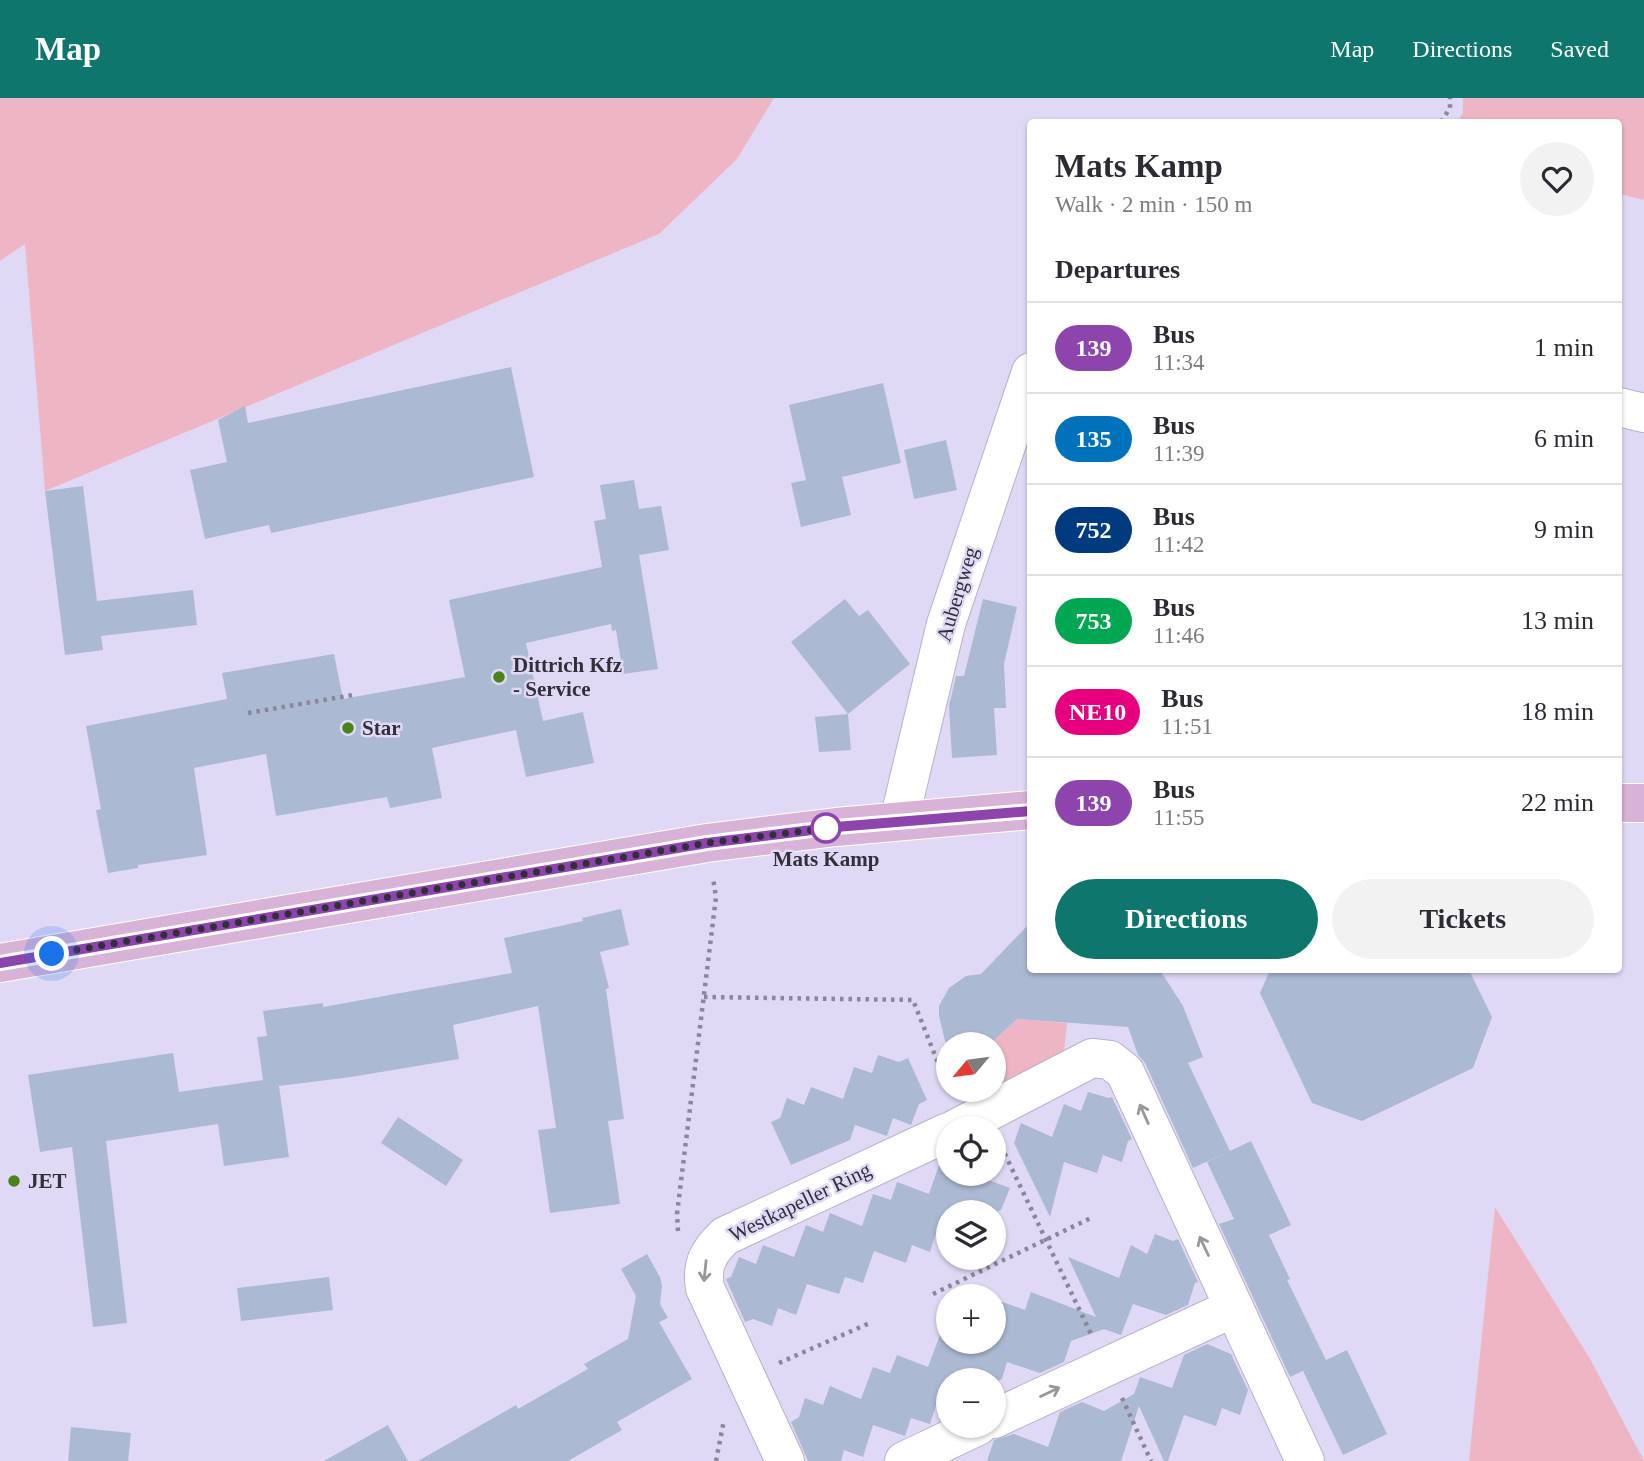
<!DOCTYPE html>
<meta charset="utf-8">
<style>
body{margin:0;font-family:Georgia,serif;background:#f2f2f3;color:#2b2b33;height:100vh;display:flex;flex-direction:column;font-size:26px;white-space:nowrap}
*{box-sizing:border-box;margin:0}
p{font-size:23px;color:#7c7c81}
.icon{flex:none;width:38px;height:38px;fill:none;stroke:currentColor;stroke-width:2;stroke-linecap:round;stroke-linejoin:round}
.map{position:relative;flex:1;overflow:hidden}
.details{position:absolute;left:1027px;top:21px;width:595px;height:854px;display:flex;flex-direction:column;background:#fff;border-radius:7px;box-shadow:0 2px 5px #0004}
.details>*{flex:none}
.badge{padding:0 14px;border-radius:23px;font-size:24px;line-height:46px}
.needle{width:46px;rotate:241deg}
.controls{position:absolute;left:936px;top:934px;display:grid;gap:14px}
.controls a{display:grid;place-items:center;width:70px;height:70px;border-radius:50%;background:#fff;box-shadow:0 2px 5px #0004;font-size:35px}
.you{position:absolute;width:35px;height:35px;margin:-18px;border:5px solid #fff;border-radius:50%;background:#1a73e8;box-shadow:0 0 0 10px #1a73e833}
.map>.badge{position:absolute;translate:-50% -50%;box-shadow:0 0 0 4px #fff}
h2{padding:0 28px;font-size:26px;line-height:63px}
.round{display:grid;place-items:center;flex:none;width:74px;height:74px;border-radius:37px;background:#f2f2f3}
.headline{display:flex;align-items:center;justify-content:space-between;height:119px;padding:0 28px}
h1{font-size:33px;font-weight:600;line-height:52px}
.primary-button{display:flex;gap:14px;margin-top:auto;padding:14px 28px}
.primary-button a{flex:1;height:80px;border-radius:42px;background:#0f766e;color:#fff;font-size:28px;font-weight:600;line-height:80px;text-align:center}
.primary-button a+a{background:#f2f2f3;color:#2b2b33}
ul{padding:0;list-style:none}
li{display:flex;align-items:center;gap:21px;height:91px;padding:0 28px;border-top:2px solid #e1e1e2}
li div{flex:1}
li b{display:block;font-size:26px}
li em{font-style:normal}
li .badge{min-width:77px;font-weight:700;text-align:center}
header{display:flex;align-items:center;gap:42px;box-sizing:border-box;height:98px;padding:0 35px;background:#0f766e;color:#fff}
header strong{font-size:33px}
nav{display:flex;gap:38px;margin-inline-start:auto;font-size:24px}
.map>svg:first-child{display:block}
.green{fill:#eeb6c5}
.building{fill:#acb9d3}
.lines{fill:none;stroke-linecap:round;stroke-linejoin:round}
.minor-casing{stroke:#b7b0cc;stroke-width:40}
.major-casing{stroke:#fff;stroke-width:40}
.path{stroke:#8b869a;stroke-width:4.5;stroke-dasharray:3.5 5;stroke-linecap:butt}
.minor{stroke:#fff;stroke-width:38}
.major{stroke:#d9b2d7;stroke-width:38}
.oneway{stroke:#98979c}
.line-casing{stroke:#fff;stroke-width:16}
.line{stroke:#8e44ad;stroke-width:10}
.walk{stroke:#322f3a;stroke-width:7;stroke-dasharray:0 12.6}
.poi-dot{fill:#4b8219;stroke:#e0d9f6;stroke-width:2.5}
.stop-dot{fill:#fff;stroke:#8e44ad;stroke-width:3.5}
.labels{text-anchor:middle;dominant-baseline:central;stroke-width:5;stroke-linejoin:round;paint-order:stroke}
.street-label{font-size:21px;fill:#322f3a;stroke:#e0d9f6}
.poi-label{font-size:21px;font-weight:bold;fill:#322f3a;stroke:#e0d9f6;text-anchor:start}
.stop-label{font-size:21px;font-weight:bold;fill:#322f3a;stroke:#e0d9f6}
</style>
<header>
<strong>Map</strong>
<nav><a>Map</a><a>Directions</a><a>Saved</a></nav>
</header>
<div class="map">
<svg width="1644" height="1363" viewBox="0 0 1644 1363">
<rect width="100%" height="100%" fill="#e0d9f6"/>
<path class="green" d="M 0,0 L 774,0 L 737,61 L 659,136 L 45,393 L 25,146 L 0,163 Z
M 1463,0 L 1644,0 L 1644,102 L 1619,96 L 1619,24 L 1457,24 L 1463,15 Z
M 1017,921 L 1067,925 L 1064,954 L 995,990 L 994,947 L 989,947 Z
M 1495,1109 L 1589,1259 L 1644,1363 L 1469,1363 Z"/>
<path class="building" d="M 511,269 L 534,379 L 271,435 L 269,427 L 205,441 L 190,372 L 227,364 L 218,322 L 245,308 L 248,325 Z
M 883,285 L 901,365 L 842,379 L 851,417 L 801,429 L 791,385 L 806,382 L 789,307 Z
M 946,342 L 957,392 L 914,401 L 904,352 Z
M 634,382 L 639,411 L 661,408 L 669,452 L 639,457 L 658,571 L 623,576 L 616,532 L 612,533 L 611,526 L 526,545 L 543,623 L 583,614 L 594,665 L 526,679 L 516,632 L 432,650 L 442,700 L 390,710 L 387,699 L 276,718 L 266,656 L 194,670 L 207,757 L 138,767 L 138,770 L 108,775 L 96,712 L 101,711 L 86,628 L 227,601 L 222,575 L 334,556 L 343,601 L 465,579 L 449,502 L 602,469 L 594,423 L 606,421 L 600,387 Z
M 83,388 L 97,503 L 193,492 L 197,527 L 101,538 L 103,552 L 65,557 L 45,393 Z
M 845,501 L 859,518 L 868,512 L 910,566 L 848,616 L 791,544 Z
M 983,501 L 1017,509 L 1004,566 L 1006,610 L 994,610 L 997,657 L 952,660 L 949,608 L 956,578 L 964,578 Z
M 848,616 L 851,652 L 819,654 L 815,619 Z
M 621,811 L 629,847 L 600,854 L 609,890 L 606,891 L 624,1021 L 608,1023 L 620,1106 L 550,1115 L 538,1032 L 556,1030 L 538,908 L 453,927 L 459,961 L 351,979 L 279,988 L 289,1059 L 224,1068 L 218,1026 L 106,1043 L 127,1225 L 93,1229 L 72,1049 L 40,1054 L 28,977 L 173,955 L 179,994 L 263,982 L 257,939 L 267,938 L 263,913 L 323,905 L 323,909 L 512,875 L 504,840 L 583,823 L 582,820 Z
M 1031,824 L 1031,872 L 1160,872 L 1183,908 L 1203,959 L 1188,965 L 1230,1053 L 1193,1070 L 1145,965 L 1138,957 L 1128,929 L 1017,921 L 989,947 L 946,947 L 939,918 L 939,908 L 949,890 L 966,878 L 981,876 Z
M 1270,872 L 1469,872 L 1492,919 L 1473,970 L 1362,1023 L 1312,1005 L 1260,895 Z
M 878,957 L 899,964 L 908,960 L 927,1002 L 919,1006 L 911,1027 L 893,1020 L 887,1038 L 855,1027 L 850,1042 L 791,1067 L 771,1024 L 780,1020 L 787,1000 L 804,1007 L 811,989 L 843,1001 L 854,969 L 872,975 Z
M 1088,994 L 1109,1000 L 1112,999 L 1132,1041 L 1128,1043 L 1122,1064 L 1103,1057 L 1097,1075 L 1064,1064 L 1050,1119 L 1014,1045 L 1021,1025 L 1052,1039 L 1064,1006 L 1081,1013 Z
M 398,1019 L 463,1062 L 446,1088 L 381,1045 Z
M 1251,1043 L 1291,1127 L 1269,1137 L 1290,1181 L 1287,1182 L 1326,1262 L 1290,1279 L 1219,1126 L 1234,1121 L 1207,1064 Z
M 940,1064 L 948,1067 L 948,1076 L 972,1076 L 1010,1090 L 1001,1112 L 993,1115 L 948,1115 L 948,1129 L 937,1132 L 930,1154 L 912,1147 L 906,1165 L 874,1153 L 863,1185 L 845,1179 L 839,1196 L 807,1186 L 796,1217 L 778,1210 L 772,1228 L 753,1221 L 745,1224 L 726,1181 L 731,1179 L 739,1159 L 756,1166 L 763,1147 L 794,1159 L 806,1127 L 823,1134 L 830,1115 L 862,1128 L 873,1096 L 891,1102 L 897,1084 L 929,1096 Z
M 1155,1136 L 1173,1143 L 1178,1141 L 1198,1184 L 1195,1185 L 1188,1207 L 1166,1217 L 1133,1206 L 1121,1237 L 1104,1231 L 1071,1243 L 1064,1264 L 1040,1275 L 1007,1264 L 1002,1281 L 994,1284 L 948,1283 L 948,1302 L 936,1307 L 930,1326 L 911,1320 L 905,1338 L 873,1327 L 863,1359 L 844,1352 L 841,1363 L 808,1363 L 791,1324 L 799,1319 L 805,1300 L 823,1307 L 830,1288 L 861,1301 L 873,1269 L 890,1275 L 897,1257 L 928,1269 L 940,1237 L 948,1240 L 948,1244 L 994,1244 L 994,1201 L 1025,1212 L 1031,1194 L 1096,1219 L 1068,1159 L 1119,1180 L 1131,1147 L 1147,1156 Z
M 647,1156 L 660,1179 L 662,1188 L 660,1206 L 668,1220 L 659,1224 L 692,1281 L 617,1324 L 622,1332 L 568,1363 L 418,1363 L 516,1307 L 518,1311 L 588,1271 L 584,1266 L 628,1241 L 636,1198 L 621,1171 Z
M 329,1179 L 333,1212 L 241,1223 L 237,1190 Z
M 1207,1246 L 1231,1256 L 1248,1292 L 1240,1317 L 1222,1310 L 1216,1328 L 1184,1317 L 1168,1363 L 1164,1363 L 1139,1308 L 1121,1363 L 987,1363 L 994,1342 L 1014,1336 L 1048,1349 L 1060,1314 L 1082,1304 L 1104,1313 L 1134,1296 L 1140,1279 L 1172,1290 L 1184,1257 Z
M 1347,1252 L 1387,1336 L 1343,1357 L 1303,1273 Z
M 388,1327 L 408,1363 L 324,1363 Z
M 71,1329 L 131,1335 L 128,1363 L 68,1363 Z"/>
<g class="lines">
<g class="minor-casing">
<path id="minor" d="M 1619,309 L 1644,315
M 899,723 L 946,526 L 1031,274
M 955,1031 L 1092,960 L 1110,962 L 1125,974 L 1305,1363
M 994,1321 L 1233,1210
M 785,1363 L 705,1190 C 701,1167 708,1154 725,1138 L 948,1034
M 904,1363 L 978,1328"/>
</g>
<g class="major-casing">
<path id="major" d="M 1619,705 L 1644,705
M 0,865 L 707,745 L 836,729 L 1031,712"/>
</g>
<path class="path" d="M 1441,24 L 1450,10 L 1450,0
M 248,615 L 353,597
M 704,899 L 913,902 L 948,990
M 1001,1048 L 1091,1236
M 678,1133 L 677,1116 L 716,799 L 713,780
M 933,1196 L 1093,1119
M 779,1265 L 872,1224
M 1122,1300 L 1151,1363
M 716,1363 L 724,1322"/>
<use href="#minor" class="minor"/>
<use href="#major" class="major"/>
</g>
<defs><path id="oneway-shaft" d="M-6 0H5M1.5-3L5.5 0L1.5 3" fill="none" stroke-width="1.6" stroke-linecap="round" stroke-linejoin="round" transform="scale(1.75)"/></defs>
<g class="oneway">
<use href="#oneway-shaft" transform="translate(1144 1016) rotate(-114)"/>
<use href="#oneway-shaft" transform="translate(1204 1148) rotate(-115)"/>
<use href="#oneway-shaft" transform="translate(705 1173) rotate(96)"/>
<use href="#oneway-shaft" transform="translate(1050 1294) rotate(-25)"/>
</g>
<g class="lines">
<g class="line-casing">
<path id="line" d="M 0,865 L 707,745 L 836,729 L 1031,713"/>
</g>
<use href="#line" class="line"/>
<path class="walk" d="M 52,856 L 707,745 L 836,729 L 826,730"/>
</g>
<g class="poi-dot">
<circle cx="499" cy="579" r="7"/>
<circle cx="348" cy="630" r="7"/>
<circle cx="14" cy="1083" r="7"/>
</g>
<circle class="stop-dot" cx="826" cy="730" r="14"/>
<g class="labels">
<g class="street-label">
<text transform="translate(957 496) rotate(-73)">Aubergweg</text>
<text transform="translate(800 1104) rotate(-26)">Westkapeller Ring</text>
</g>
<g class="poi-label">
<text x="513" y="567">Dittrich Kfz<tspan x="513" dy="24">- Service</tspan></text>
<text x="362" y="630">Star</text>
<text x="28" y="1083">JET</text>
</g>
<g class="stop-label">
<text x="826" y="761">Mats Kamp</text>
</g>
</g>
</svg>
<div class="controls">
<a><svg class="needle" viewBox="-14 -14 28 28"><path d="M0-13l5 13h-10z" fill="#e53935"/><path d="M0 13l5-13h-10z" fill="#7c7c81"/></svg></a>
<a><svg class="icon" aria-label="locate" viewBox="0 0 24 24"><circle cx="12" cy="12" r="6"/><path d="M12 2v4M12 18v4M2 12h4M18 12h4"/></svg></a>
<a><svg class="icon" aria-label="layers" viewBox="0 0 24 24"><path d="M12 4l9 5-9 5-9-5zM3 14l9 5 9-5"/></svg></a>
<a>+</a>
<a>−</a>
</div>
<div class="you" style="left:52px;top:856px"></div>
<section class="details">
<div class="headline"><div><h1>Mats Kamp</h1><p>Walk · 2 min · 150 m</p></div><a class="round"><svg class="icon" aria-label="heart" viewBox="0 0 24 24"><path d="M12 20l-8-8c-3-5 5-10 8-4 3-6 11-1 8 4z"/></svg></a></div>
<h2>Departures</h2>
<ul>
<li><span class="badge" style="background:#8e44ad;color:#fff">139</span><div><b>Bus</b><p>11:34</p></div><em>1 min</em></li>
<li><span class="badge" style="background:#0072bc;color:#fff">135</span><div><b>Bus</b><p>11:39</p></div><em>6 min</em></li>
<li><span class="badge" style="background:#003b80;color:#fff">752</span><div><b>Bus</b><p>11:42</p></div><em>9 min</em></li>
<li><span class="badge" style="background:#00a651;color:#fff">753</span><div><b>Bus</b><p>11:46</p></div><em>13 min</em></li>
<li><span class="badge" style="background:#e6007e;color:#fff">NE10</span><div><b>Bus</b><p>11:51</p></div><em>18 min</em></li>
<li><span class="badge" style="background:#8e44ad;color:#fff">139</span><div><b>Bus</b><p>11:55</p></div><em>22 min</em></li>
</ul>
<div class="primary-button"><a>Directions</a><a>Tickets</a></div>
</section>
</div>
